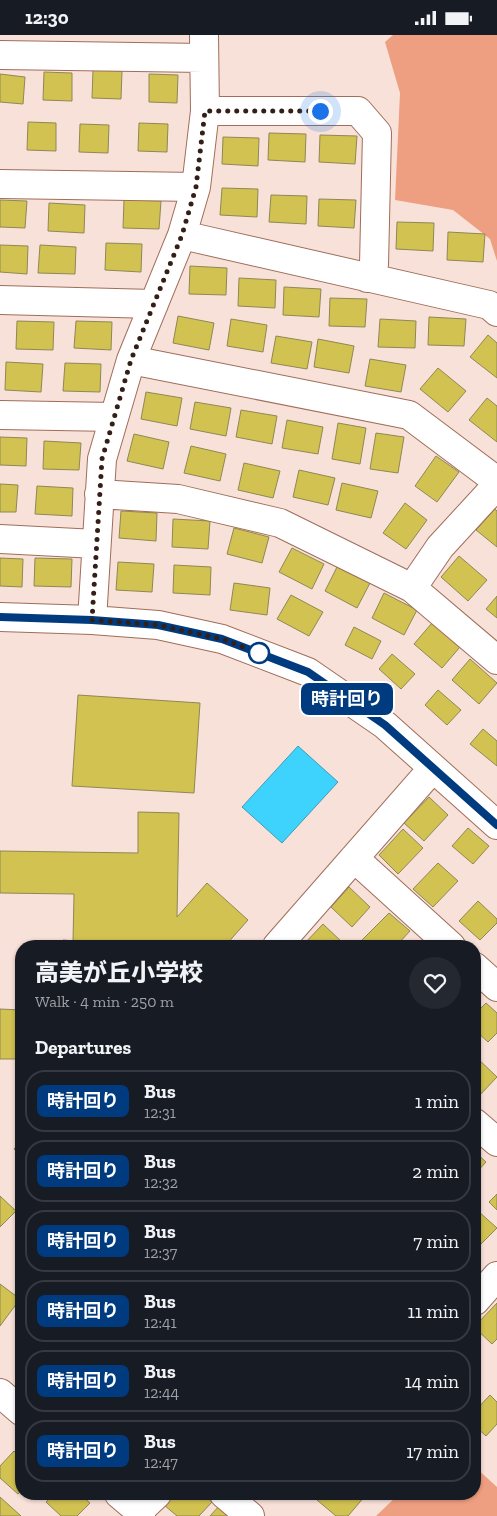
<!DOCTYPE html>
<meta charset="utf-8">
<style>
body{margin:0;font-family:"Zilla Slab","Noto Sans JP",serif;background:#242831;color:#f1f3f6;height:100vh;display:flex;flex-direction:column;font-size:19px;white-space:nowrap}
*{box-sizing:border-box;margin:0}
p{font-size:16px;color:#9ea1a6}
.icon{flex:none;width:28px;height:28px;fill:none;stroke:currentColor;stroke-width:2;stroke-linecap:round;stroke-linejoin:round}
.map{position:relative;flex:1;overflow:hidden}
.sheet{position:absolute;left:15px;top:905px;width:466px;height:560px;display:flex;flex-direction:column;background:#171b24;border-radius:20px;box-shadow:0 1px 4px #0004}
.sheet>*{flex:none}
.badge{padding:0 10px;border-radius:8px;font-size:18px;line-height:32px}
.you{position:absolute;width:25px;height:25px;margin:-12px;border:4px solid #fff;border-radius:50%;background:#1a73e8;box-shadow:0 0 0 8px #1a73e833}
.map>.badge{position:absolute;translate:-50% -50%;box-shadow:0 0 0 2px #fff}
h2{padding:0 20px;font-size:19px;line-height:45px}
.round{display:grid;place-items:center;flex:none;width:52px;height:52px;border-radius:26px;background:#242831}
.head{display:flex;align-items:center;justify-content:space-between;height:85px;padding:0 20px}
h1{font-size:24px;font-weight:800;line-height:38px}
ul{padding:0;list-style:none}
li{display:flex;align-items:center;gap:15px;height:62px;margin:0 10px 8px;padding:0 10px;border:2px solid #363941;border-radius:20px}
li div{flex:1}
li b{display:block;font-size:19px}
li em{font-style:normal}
li .badge{min-width:55px;font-weight:700;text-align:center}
.status{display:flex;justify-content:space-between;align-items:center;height:35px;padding:0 25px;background:#171b24;direction:ltr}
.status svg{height:14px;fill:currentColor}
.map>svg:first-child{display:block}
.green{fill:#ef9f81}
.water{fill:#3ed3fd;stroke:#3b9db8}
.building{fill:#d1c251;stroke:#8f8854}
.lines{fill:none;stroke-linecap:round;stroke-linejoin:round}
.minor-casing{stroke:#a06d5a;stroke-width:30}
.minor{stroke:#fff;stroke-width:28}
.line-casing{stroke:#fff;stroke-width:11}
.line{stroke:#003b80;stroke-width:8}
.walk{stroke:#341f17;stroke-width:5;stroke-dasharray:0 9}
.stop-dot{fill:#fff;stroke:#003b80;stroke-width:2.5}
</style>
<div class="status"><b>12:30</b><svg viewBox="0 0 49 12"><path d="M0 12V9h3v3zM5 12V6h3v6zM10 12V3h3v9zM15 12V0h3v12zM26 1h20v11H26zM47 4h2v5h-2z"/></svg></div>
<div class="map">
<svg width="497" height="1481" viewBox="0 0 497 1481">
<rect width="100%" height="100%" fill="#f8e1d8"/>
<path class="green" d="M 393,0 L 497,0 L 497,226 L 490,204 L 453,175 L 395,165 L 400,58 L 385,7 Z
M 475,1432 L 497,1452 L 497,1481 L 376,1481 L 399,1459 L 475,1459 Z"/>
<path class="water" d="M 298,711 L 338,747 L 282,808 L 242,772 Z"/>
<path class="building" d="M 93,35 L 122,36 L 121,64 L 92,63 Z
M 44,37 L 72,38 L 72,66 L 43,65 Z
M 0,39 L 25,42 L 23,69 L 0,67 Z
M 149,39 L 178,40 L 177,68 L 149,67 Z
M 28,87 L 56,88 L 56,116 L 27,115 Z
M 139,88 L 168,89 L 167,117 L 138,116 Z
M 80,89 L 109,90 L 108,118 L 79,117 Z
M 269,98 L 306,99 L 305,127 L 268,125 Z
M 320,100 L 357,101 L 355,129 L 319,127 Z
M 223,102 L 259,103 L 258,131 L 222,129 Z
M 222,153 L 258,154 L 257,182 L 220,180 Z
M 271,160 L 307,161 L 306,189 L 269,187 Z
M 319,164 L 356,165 L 354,193 L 318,191 Z
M 0,165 L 27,166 L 25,193 L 0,192 Z
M 124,165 L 161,166 L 159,194 L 123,193 Z
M 49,168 L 85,170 L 84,198 L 48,196 Z
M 397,187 L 434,188 L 433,216 L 396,214 Z
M 448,197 L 485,199 L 483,227 L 447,225 Z
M 106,208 L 142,209 L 141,237 L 105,235 Z
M 0,210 L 28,211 L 27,239 L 0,237 Z
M 40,210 L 76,212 L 75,239 L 38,238 Z
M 190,231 L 227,233 L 226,260 L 189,259 Z
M 239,243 L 276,245 L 275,273 L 238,271 Z
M 284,252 L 321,254 L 319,282 L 283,280 Z
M 330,263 L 367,264 L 365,292 L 329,291 Z
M 178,281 L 214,288 L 209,315 L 173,308 Z
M 429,282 L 466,284 L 464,311 L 428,310 Z
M 231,284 L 267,290 L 263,317 L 227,311 Z
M 380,284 L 416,286 L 415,313 L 378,312 Z
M 17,286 L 54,287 L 53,315 L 16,314 Z
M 76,286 L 112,287 L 111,315 L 74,313 Z
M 488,300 L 497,308 L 497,343 L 470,322 Z
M 276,301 L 312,307 L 307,334 L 271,328 Z
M 318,304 L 354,311 L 349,338 L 314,332 Z
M 370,324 L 406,330 L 401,357 L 365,351 Z
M 6,327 L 43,329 L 41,357 L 5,355 Z
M 65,328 L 101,329 L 100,357 L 63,356 Z
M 438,333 L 466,356 L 448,377 L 420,354 Z
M 146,357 L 182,363 L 177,391 L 141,384 Z
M 487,363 L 497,371 L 497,407 L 469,385 Z
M 195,367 L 231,373 L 226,401 L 190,394 Z
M 241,375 L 277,381 L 272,409 L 236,402 Z
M 287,385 L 323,392 L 318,419 L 282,413 Z
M 338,388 L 366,393 L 360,429 L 332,424 Z
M 376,398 L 404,402 L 398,438 L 370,434 Z
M 134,399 L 169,407 L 163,434 L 127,426 Z
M 0,402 L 27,403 L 26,431 L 0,430 Z
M 44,406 L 81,408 L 79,435 L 43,434 Z
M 191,411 L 226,419 L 220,446 L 184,438 Z
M 436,421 L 459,437 L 437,467 L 415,451 Z
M 244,428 L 280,436 L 273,463 L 238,455 Z
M 299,435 L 335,443 L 328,470 L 293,462 Z
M 342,448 L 378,456 L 371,483 L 336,475 Z
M 0,449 L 18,450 L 16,477 L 0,477 Z
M 37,451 L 73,453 L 72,481 L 35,479 Z
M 405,468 L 427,485 L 406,514 L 383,498 Z
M 495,474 L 497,476 L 497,512 L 476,495 Z
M 121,476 L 157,478 L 156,506 L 119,503 Z
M 173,484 L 210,486 L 208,514 L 172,512 Z
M 234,493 L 269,502 L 262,528 L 227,519 Z
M 292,513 L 324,529 L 312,554 L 279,537 Z
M 459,521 L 487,545 L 468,566 L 441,542 Z
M 0,523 L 23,524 L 22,552 L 0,551 Z
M 35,523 L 72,524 L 71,552 L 34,551 Z
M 118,527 L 154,529 L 152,557 L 116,555 Z
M 174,530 L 211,532 L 210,560 L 173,558 Z
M 337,532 L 370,548 L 357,573 L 325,556 Z
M 234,548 L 270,553 L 267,580 L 230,575 Z
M 384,558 L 417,575 L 404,600 L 372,583 Z
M 291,560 L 323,577 L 309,601 L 277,584 Z
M 497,561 L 497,583 L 486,574 Z
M 432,588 L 460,612 L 442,633 L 414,609 Z
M 354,592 L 381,606 L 372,624 L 345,610 Z
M 392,619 L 415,639 L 401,654 L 379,634 Z
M 470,624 L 497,648 L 479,669 L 452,645 Z
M 438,655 L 461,675 L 447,690 L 425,670 Z
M 78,660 L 200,668 L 194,758 L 72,751 Z
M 483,694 L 497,706 L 497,731 L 470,709 Z
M 429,762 L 448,780 L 424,806 L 404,788 Z
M 138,777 L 179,778 L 177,882 L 207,848 L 248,885 L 225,911 L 63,911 L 63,905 L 73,906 L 74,859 L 0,858 L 0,816 L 138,818 Z
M 468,793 L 489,811 L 473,829 L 452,811 Z
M 403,794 L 423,813 L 398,839 L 379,820 Z
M 438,828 L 458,846 L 433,872 L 413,854 Z
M 349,852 L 370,872 L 352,892 L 331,872 Z
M 478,866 L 497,884 L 497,888 L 480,905 L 459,886 Z
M 389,878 L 410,896 L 396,911 L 366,911 L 361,906 Z
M 323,889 L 344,909 L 342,911 L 307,911 L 304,909 Z
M 486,968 L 497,978 L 497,998 L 488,1007 L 475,995 L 475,979 Z
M 0,974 L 21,975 L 21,1024 L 0,1024 Z
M 476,1022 L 497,1042 L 479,1061 L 475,1058 Z
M 21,1106 L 21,1121 L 14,1114 Z
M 475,1117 L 486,1127 L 475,1139 Z
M 497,1159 L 497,1175 L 489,1167 Z
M 0,1161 L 16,1176 L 0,1192 Z
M 478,1176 L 497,1193 L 475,1215 L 475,1179 Z
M 21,1205 L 21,1218 L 15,1212 Z
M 0,1249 L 20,1264 L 0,1291 Z
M 497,1268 L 497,1304 L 492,1309 L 475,1293 L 475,1291 Z
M 490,1360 L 497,1367 L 497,1389 L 486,1401 L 475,1391 L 475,1376 Z
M 14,1416 L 21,1423 L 21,1456 L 18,1459 L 0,1443 L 0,1431 Z
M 54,1459 L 80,1459 L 90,1468 L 77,1481 L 61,1481 L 46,1467 Z
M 174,1459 L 203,1459 L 212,1467 L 199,1481 L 177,1481 L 164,1470 Z
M 323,1459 L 362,1459 L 365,1461 L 348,1481 L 336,1481 L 317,1465 Z
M 0,1462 L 21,1481 L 0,1481 Z
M 220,1470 L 232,1481 L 210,1481 Z"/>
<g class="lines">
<g class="minor-casing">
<path id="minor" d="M 0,20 L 204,23
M 205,76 L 358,76 L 377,98 L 374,230 L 367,243
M 0,149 L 196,152
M 182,200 L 489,270 L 497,277
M 0,265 L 154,269
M 131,325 L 409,380 L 497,446
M 0,380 L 114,382
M 99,459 L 178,464 L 280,488 L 412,553 L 497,625
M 0,504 L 96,509
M 412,553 L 440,512 L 497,450
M 0,582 L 92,585 L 158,590 L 222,604 L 308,637 L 385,690 L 497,790
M 92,585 L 102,424 L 131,325 L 182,200 L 196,152 L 205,76 L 204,0
M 354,823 L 451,911
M 277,911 L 433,733
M 475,932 L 497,952
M 475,1088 L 497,1107
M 475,1266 L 497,1241
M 0,1358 L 21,1376
M 119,1459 L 139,1476 L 141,1481
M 224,1459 L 250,1481
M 139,1476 L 157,1459"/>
</g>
<use href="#minor" class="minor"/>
</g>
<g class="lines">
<g class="line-casing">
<path id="line" d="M 0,582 L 92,585 L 158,590 L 222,604 L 308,637 L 385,690 L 497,790"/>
</g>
<use href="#line" class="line"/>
<path class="walk" d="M 259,618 L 222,604 L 158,590 L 92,585 L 102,424 L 131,325 L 182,200 L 196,152 L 205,76 L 320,76"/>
</g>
<circle class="stop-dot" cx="259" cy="618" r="10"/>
</svg>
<div class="you" style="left:320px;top:76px"></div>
<b class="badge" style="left:347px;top:664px;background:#003b80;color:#fff">時計回り</b>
<section class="sheet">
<div class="head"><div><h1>高美が丘小学校</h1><p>Walk · 4 min · 250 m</p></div><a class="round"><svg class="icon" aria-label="heart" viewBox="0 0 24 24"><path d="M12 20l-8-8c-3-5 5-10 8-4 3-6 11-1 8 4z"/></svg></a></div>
<h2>Departures</h2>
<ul>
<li><span class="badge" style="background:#003b80;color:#fff">時計回り</span><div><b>Bus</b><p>12:31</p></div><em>1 min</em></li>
<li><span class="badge" style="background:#003b80;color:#fff">時計回り</span><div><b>Bus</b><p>12:32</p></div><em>2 min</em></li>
<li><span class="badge" style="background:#003b80;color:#fff">時計回り</span><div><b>Bus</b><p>12:37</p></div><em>7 min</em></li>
<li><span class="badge" style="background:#003b80;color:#fff">時計回り</span><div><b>Bus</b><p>12:41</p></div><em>11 min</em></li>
<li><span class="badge" style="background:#003b80;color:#fff">時計回り</span><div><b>Bus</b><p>12:44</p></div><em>14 min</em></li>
<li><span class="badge" style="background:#003b80;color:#fff">時計回り</span><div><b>Bus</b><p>12:47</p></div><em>17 min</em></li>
</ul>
</section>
</div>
